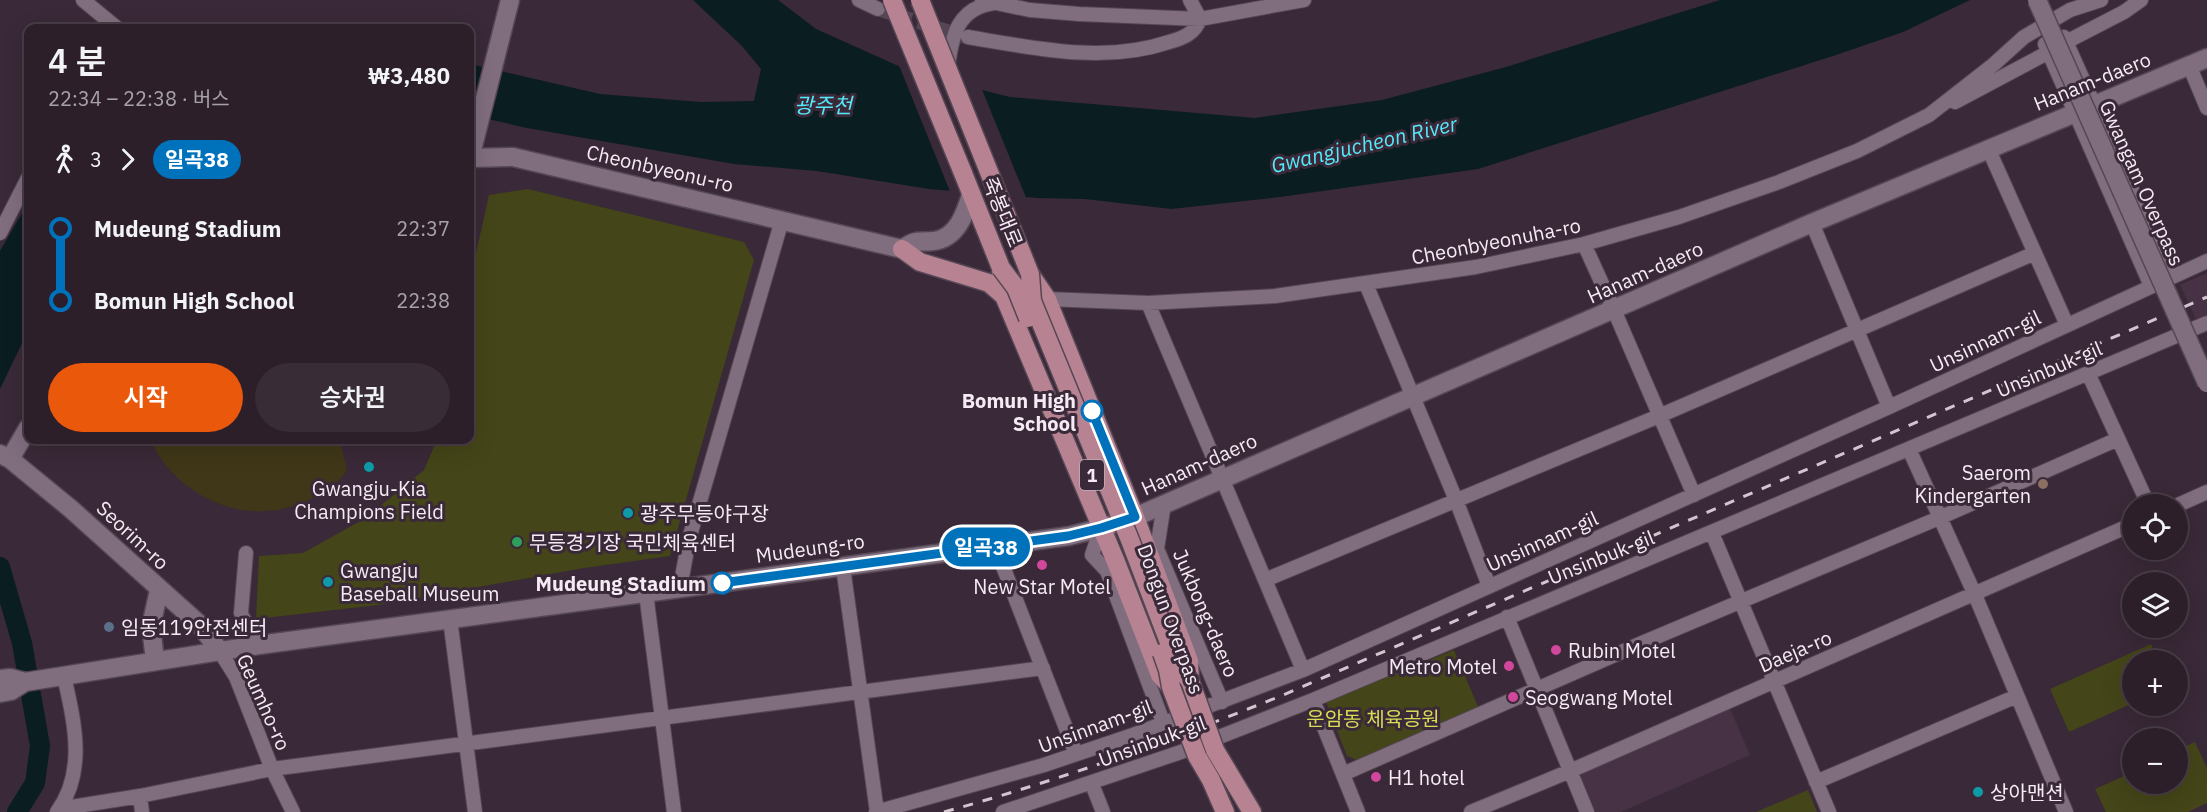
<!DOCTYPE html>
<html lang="ko">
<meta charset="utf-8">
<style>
body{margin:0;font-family:"IBM Plex Sans","Noto Sans KR",sans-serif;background:#382c36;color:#f1f3f6;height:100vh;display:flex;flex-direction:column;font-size:22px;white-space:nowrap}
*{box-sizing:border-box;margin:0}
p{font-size:20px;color:#a6a2a8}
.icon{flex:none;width:33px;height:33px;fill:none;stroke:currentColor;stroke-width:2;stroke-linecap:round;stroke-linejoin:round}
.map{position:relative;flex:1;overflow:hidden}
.details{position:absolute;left:24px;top:24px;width:450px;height:420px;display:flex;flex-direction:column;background:#2c1f2a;border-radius:12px;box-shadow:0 6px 24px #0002,0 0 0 2px #483d47}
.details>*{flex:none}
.badge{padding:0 12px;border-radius:20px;font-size:21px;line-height:39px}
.buttons{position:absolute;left:2122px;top:494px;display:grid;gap:12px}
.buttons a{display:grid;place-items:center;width:66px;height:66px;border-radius:50%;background:#2c1f2a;box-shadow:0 6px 24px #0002,0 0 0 2px #483d47;font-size:30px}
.map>.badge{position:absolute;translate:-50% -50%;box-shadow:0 0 0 3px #fff}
.legs{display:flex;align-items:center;gap:9px;height:66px;padding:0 24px;font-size:20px}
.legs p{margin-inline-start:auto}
.summary{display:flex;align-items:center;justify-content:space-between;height:102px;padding:0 24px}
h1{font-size:33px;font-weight:600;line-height:45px}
.primary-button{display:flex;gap:12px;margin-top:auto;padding:12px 24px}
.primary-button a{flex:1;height:69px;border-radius:36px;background:#ea580c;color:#fff;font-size:24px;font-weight:600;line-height:69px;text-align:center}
.primary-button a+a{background:#382c36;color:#f1f3f6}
ul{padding:0 24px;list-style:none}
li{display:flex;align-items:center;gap:21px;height:72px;font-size:22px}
li i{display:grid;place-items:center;width:9px;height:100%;margin:0 8px;background:currentColor}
li i::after{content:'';width:15px;height:15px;margin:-8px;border:4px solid;border-radius:50%;background:#2c1f2a}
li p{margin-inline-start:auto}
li:first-child i{background:linear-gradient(#0000 50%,currentColor 0)}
li:last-child i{background:linear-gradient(currentColor 50%,#0000 0)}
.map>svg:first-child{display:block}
.built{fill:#473145}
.green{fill:#444518}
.sand{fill:#3f3717}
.water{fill:#0a1d20}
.pier{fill:#3a2938}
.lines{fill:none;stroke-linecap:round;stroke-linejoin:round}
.river{stroke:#0a1d20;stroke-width:20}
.street-tunnel{stroke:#564654;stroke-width:14;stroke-dasharray:14 7;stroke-linecap:butt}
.street-casing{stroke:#544653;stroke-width:16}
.secondary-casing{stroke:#544653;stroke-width:21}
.primary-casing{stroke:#544653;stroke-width:21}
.street{stroke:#806d7e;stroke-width:14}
.secondary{stroke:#806d7e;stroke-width:18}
.primary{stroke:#b78392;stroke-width:18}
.rail{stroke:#d2c5d0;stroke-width:3;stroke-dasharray:10 10;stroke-linecap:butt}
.secondary-bridge-casing{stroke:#544653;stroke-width:21;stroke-linecap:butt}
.primary-bridge-casing{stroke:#544653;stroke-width:21;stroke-linecap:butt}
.secondary-bridge{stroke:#806d7e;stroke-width:18}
.primary-bridge{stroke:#b78392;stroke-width:18}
.line-1-casing{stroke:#fff;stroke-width:14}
.line-1{stroke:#0072bc;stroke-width:9}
.stop-1-dot{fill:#fff;stroke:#0072bc;stroke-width:3}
.culture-dot{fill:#0f9aa8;stroke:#3a2938;stroke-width:2}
.education-dot{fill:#8d6e63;stroke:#3a2938;stroke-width:2}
.leisure-dot{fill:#2e9e5b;stroke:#3a2938;stroke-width:2}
.hotel-dot{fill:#d1479c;stroke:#3a2938;stroke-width:2}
.service-dot{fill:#5c6f8a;stroke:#3a2938;stroke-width:2}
.labels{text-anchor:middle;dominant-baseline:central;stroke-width:6;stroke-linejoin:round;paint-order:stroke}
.shield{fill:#3a2938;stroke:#beb1bc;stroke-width:1.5}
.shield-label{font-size:18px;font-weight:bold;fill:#f6ebf5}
.street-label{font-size:20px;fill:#f6ebf5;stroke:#3a2938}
.stop-label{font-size:20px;font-weight:bold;fill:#f6ebf5;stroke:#3a2938;text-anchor:end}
.poi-label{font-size:20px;fill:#f6ebf5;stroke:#3a2938;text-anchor:start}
.park-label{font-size:20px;fill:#d7dc53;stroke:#3a2938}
.water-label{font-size:21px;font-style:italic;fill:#54e9f8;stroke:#3a2938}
</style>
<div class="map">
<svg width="2207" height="812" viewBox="0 0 2207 812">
<rect width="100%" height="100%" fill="#3a2938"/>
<path class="built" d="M 2207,273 L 2207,314 L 2196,319 L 2180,285 Z
M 1728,704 L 1750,755 L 1621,812 L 1596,812 L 1578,770 Z"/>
<path class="green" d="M 528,189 L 744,242 L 754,260 L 670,556 L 584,568 L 378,605 L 256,619 L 259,556 L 303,553 L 364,519 L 424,470 L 437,440 L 470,440 L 470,280 L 489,195 Z
M 2151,644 L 2158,660 L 2133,660 L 2133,703 L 2069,732 L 2050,689 Z
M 1454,650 L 1479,709 L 1357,760 L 1347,756 L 1326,702 Z
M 2195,742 L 2207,768 L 2207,803 L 2188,812 L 2106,812 L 2095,789 L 2133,772 L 2133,783 L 2178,783 L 2178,750 Z
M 1808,790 L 1817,812 L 1756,812 Z"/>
<path class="sand" d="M 150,440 L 340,440 L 347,471 C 336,485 323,494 306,501 C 246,529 177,497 150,440 Z"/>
<path class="water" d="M 693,0 L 778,0 L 816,29 L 914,73 L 1010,97 L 1255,118 L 1382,100 L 1506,67 L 1720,0 L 1970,0 L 1903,32 L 1836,55 L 1478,169 L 1280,197 L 1171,209 L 1085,199 L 1038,198 L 929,189 L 817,171 L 734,164 L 527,128 L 470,115 L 470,64 L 600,94 L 701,102 L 754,101 L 761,69 L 742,46 Z
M 28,203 L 28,331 L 0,389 L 0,251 Z"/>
<path class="pier" d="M 898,63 L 915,71 L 981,87 L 1027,200 L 951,194 Z"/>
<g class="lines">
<path class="river" d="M 0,567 L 22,643 L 40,746 L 35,783 L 17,812"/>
<path class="street-tunnel" d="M 878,9 L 966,37"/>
<g class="street-casing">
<path id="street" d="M 83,0 L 117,28
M 859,0 L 878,9
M 982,0 L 1030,10 L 1079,14 L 1200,19 L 1304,0
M 968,37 C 1034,48 1104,64 1169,42 C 1184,38 1195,33 1200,19 L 1190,0
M 2064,37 L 2171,277
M 2066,42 L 2124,12 L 2141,0
M 2045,44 L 2151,286
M 2189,65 L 2207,108
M 948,66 C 952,35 958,8 994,3
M 1955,102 L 2049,52
M 1988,148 L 2067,325
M 1812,223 L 1889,407
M 0,233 L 28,178
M 1584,244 L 1614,310 L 1694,495
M 1366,284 L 1456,500 L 1489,586
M 1047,299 L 1148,303 L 1275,296 L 1476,267 L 1584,244 L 1679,217 L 1779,182 L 1857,151 L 1929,115 L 1993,65 L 2024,37 L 2070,10 L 2101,0
M 1148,303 L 1303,670
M 2088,373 L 2148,504
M 1909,449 L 1975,595 L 2066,812
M 1164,504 L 1157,549 L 1222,702
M 2178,505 L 2207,492
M 1101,528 L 1092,555 L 1107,571 L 1163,722
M 1712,533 L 1829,812
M 995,546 L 1076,754
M 246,553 L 241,613 C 242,618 255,637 259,645
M 843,567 L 877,812
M 1265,580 L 1659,416 L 2035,253
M 680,588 L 689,539 L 782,220
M 646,593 L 674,812
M 1507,617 L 1587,812
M 450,619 L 475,812
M 219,650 L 236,677 L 272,769 L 293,812
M 1313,700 L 1358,812
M 1343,774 L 1642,643 L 1939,518 L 2118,439
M 1816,782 L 2017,696
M 1092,784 L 1103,812
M 140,796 L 142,812
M 59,809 L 140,796 L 272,769 L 1043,668
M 57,812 C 87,771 74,721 64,676
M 876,812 L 1044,765 L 1130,736 L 1303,670 L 1889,407 L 2207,261
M 1003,812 L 1181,752 L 1313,700 L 2207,323
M 1471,812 L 1570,771 L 2133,524"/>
</g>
<g class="secondary-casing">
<path id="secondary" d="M 470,158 L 513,157 L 902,249 C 919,238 916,243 934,241 C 957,238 965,214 971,195
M 470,158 L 510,0
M 0,454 L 10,459 L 71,509 L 199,624 L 219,650
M 10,459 L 28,428
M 155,661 L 151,626 L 159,590
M 0,679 L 10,678 L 25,682
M 0,693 L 11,691 L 25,682 L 259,645 L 1069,536 L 1101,528 L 1135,517 L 1812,223 L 2207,58"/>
</g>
<g class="primary-casing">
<path id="primary" d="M 963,173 L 1001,268 L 1004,296 L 1116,562 L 1160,675 L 1171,687
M 902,249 L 920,262 L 989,283 L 1004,296
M 1030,274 L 1047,299 L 1135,517 L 1189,661 L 1190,681
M 1215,750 L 1252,812
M 1197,756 L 1211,780 L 1225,812"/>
</g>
<use href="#street" class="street"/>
<use href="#secondary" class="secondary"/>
<use href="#primary" class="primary"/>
<path class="rail" d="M 944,812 C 1060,780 1172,740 1283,695 L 2207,297"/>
<g class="secondary-bridge-casing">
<path id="secondary-bridge" d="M 2037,0 L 2207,383"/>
</g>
<g class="primary-bridge-casing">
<path id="primary-bridge" d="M 892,0 L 963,173
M 920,0 L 1030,274 L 1032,301 L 1130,540 L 1178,666 L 1190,681 L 1215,750
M 1001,268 L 1016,288 L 1028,318
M 1162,653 L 1168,670 L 1171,687 L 1197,756"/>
</g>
<use href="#secondary-bridge" class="secondary-bridge"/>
<use href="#primary-bridge" class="primary-bridge"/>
</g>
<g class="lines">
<g class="line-1-casing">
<path id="line-1" d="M 722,583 L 1068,536 L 1101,528 L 1135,517 L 1092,411"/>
</g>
<use href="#line-1" class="line-1"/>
</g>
<g class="stop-1-dot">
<circle cx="1092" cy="411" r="10"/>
<circle cx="722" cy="583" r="10"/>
</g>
<g class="culture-dot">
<circle cx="369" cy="467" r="6"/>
<circle cx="628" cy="513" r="6"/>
<circle cx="328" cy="582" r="6"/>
<circle cx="1978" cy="792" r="6"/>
</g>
<circle class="education-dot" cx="2043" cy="484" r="6"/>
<circle class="leisure-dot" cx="517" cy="542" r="6"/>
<g class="hotel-dot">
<circle cx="1042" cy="565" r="6"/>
<circle cx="1556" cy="650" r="6"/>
<circle cx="1509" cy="666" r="6"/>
<circle cx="1513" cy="697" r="6"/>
<circle cx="1376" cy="777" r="6"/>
</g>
<circle class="service-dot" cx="109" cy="627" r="6"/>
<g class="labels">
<rect class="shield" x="1080" y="460" width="24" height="30" rx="4.5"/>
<g class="shield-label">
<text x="1092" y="475">1</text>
</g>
<g class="street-label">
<text transform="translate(2092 81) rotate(-22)">Hanam-daero</text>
<text transform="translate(660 168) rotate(13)">Cheonbyeonu-ro</text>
<text transform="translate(2142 183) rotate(66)">Gwangam Overpass</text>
<text transform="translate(1003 212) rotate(68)">죽봉대로</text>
<text transform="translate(1496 241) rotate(-11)">Cheonbyeonuha-ro</text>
<text transform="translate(1645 272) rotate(-24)">Hanam-daero</text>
<text transform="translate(1985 341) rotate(-25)">Unsinnam-gil</text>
<text transform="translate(2049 369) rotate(-23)">Unsinbuk-gil</text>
<text transform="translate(1199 464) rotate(-24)">Hanam-daero</text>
<text transform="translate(133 535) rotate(43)">Seorim-ro</text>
<text transform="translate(1542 541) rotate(-24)">Unsinnam-gil</text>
<text transform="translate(810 548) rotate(-8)">Mudeung-ro</text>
<text transform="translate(1601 557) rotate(-22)">Unsinbuk-gil</text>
<text transform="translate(1206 613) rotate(67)">Jukbong-daero</text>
<text transform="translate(1171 619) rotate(70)">Dongun Overpass</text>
<text transform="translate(1795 651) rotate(-23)">Daeja-ro</text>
<text transform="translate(264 702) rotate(66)">Geumho-ro</text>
<text transform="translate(1095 726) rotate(-20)">Unsinnam-gil</text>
<text transform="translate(1152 741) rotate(-20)">Unsinbuk-gil</text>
</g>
<g class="stop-label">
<text x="1076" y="400">Bomun High<tspan x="1076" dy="23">School</tspan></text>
<text x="706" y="583">Mudeung Stadium</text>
</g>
<g class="poi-label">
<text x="2031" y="472" text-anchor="end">Saerom<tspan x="2031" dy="23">Kindergarten</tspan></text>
<text x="369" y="488" text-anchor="middle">Gwangju-Kia<tspan x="369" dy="23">Champions Field</tspan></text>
<text x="640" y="513">광주무등야구장</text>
<text x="529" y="542">무등경기장 국민체육센터</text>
<text x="340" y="570">Gwangju<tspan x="340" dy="23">Baseball Museum</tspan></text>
<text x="1042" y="586" text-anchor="middle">New Star Motel</text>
<text x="121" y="627">임동119안전센터</text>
<text x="1568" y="650">Rubin Motel</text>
<text x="1497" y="666" text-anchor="end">Metro Motel</text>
<text x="1525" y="697">Seogwang Motel</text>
<text x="1388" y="777">H1 hotel</text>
<text x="1990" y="792">상아맨션</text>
</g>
<g class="park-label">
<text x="1373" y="718">운암동 체육공원</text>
</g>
<g class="water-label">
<text x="823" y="105">광주천</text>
<text transform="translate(1364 144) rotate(-13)">Gwangjucheon River</text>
</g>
</g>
</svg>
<div class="buttons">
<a><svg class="icon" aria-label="locate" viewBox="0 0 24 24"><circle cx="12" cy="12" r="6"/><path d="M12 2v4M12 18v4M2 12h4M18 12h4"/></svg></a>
<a><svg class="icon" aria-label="layers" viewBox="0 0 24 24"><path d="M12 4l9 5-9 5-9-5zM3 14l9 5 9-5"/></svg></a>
<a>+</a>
<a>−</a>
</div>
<b class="badge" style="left:986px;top:547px;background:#0072bc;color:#fff">일곡38</b>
<section class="details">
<div class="summary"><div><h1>4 분</h1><p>22:34 – 22:38 · 버스</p></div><b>₩3,480</b></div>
<div class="legs"><svg class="icon" aria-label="walk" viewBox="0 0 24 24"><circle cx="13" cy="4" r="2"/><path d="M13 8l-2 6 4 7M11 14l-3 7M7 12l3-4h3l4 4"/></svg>3<svg class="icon" aria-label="forward" viewBox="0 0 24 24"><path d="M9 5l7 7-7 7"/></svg><b class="badge" style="background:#0072bc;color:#fff">일곡38</b></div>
<ul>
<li><i style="color:#0072bc"></i><b>Mudeung Stadium</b><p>22:37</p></li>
<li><i style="color:#0072bc"></i><b>Bomun High School</b><p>22:38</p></li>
</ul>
<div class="primary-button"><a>시작</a><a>승차권</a></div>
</section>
</div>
